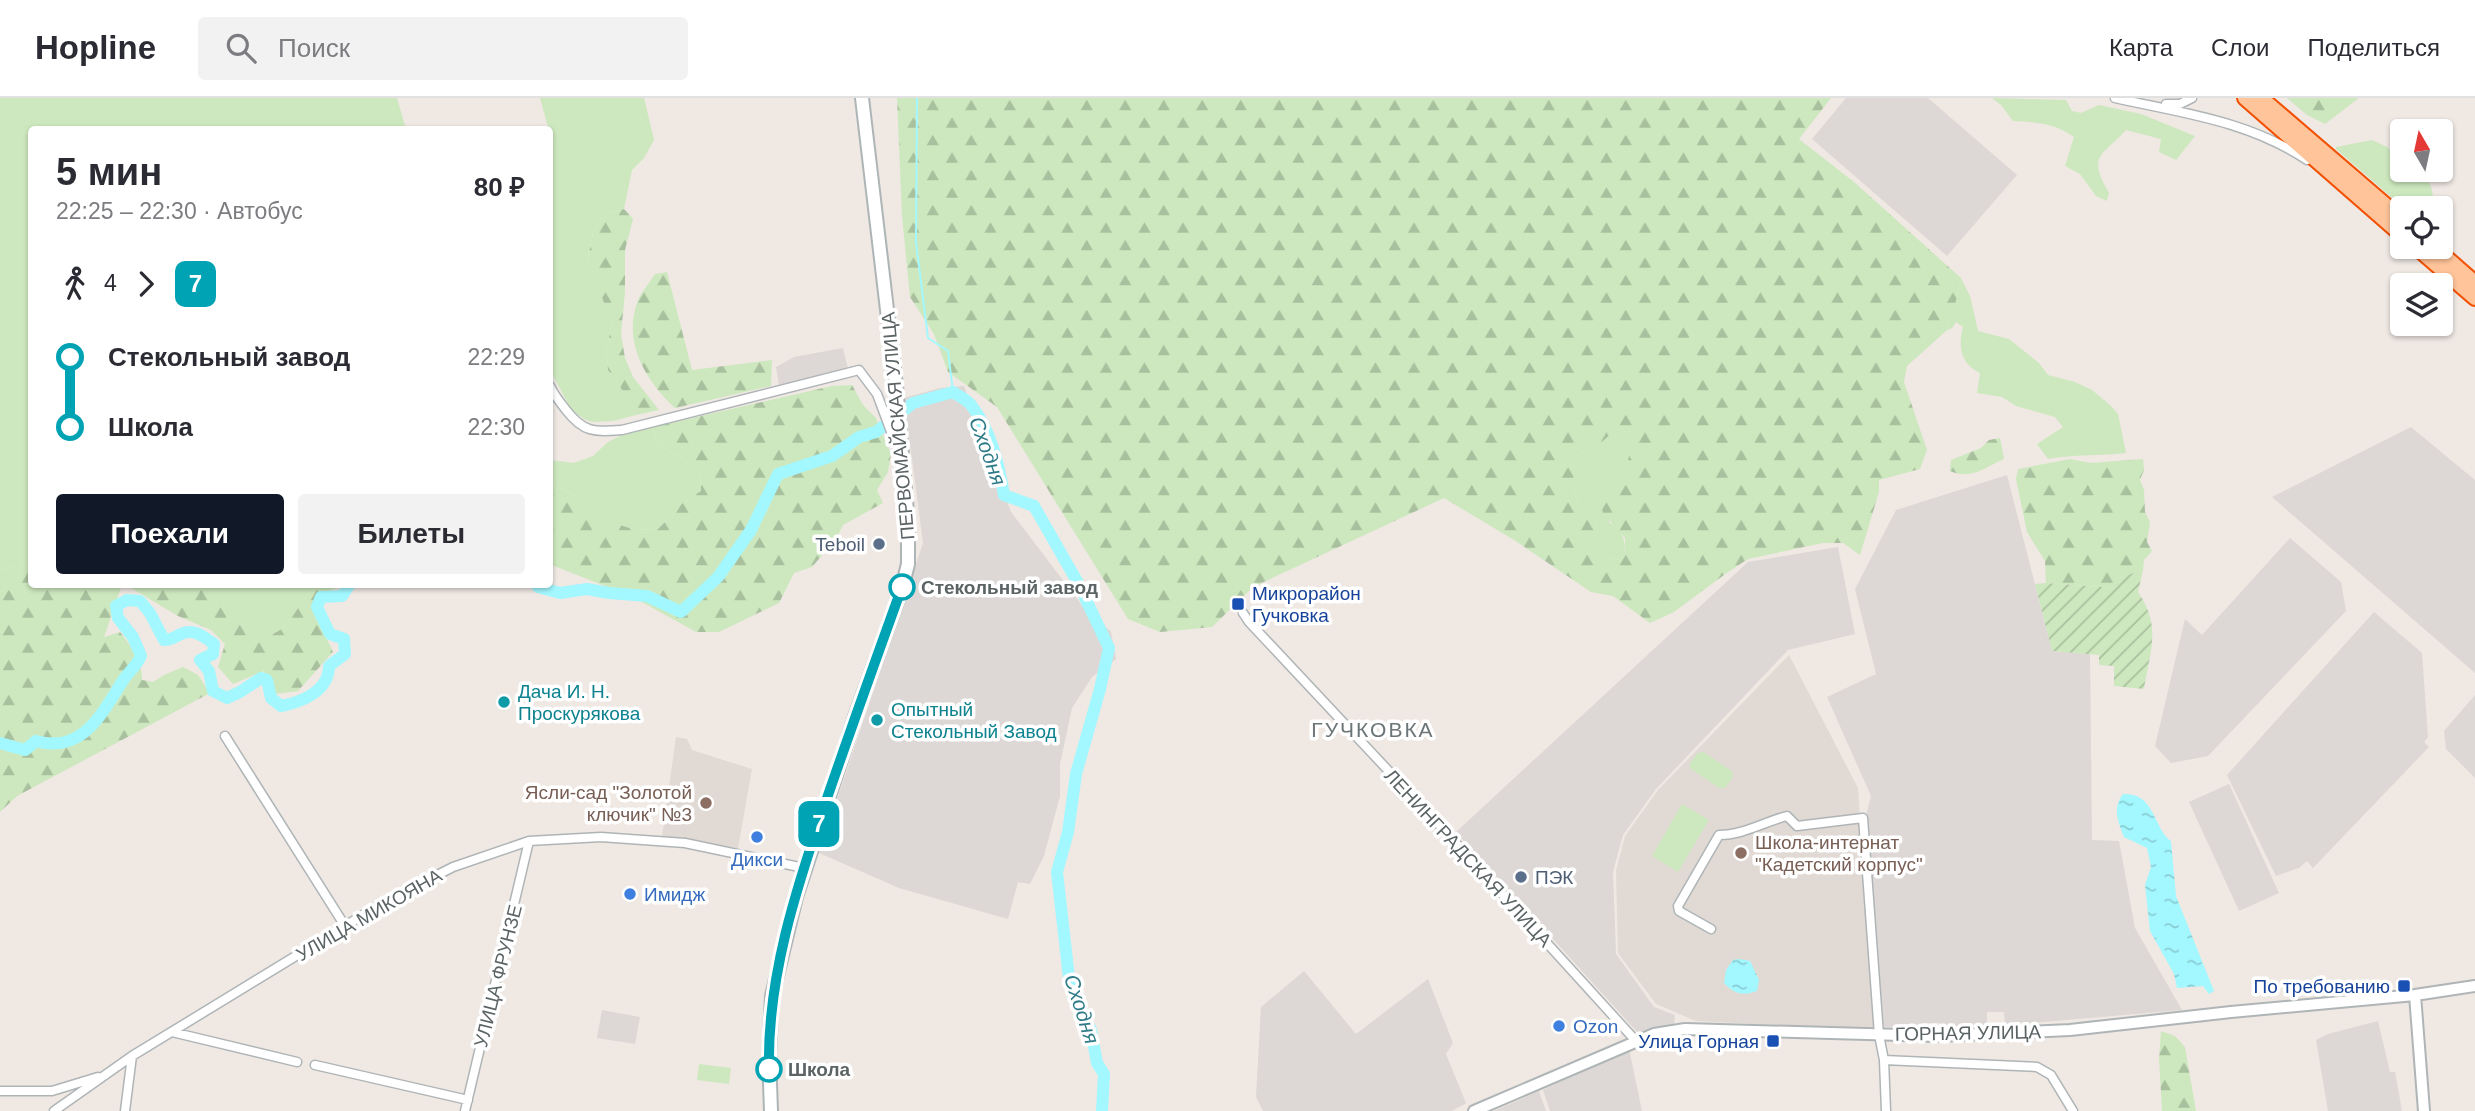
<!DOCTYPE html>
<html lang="ru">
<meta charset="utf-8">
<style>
body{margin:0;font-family:Helvetica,sans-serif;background:#f2f2f3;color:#2b2b33;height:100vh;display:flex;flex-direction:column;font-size:26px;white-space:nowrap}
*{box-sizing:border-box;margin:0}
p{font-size:23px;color:#7c7c81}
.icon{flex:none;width:38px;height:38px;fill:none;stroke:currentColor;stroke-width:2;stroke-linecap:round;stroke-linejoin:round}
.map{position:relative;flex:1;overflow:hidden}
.details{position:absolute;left:28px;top:28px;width:525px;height:462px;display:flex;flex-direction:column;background:#fff;border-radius:7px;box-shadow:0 2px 5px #0004}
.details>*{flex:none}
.badge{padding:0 14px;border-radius:10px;font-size:24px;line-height:46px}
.needle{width:46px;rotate:351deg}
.buttons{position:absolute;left:2390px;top:21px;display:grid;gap:14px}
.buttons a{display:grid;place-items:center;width:63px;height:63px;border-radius:7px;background:#fff;box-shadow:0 2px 5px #0004;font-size:35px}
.map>.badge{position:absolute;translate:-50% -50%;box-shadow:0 0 0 4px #fff}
.legs{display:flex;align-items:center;gap:10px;height:77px;padding:0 28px;font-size:23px}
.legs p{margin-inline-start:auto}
.summary{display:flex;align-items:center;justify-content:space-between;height:119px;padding:0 28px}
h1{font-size:38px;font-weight:800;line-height:52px}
.action{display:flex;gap:14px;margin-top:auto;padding:14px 28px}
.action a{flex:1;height:80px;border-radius:7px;background:#111827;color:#fff;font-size:28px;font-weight:800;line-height:80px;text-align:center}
.action a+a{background:#f2f2f3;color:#2b2b33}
ul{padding:0 28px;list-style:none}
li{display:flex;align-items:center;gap:24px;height:70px;font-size:26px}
li i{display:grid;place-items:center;width:10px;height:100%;margin:0 9px;background:currentColor}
li i::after{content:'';width:18px;height:18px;margin:-9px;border:5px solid;border-radius:50%;background:#fff}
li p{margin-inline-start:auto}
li:first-child i{background:linear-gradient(#0000 50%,currentColor 0)}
li:last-child i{background:linear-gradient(currentColor 50%,#0000 0)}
header{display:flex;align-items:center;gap:42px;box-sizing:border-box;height:98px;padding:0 35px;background:#fff;border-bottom:2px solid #e1e1e2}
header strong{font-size:33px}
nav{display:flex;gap:38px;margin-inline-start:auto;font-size:24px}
.search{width:490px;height:63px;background:#f2f2f3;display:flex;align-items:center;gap:18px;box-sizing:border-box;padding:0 24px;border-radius:7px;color:#7c7c81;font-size:26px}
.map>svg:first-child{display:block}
.industrial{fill:#ddd8d6}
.education{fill:#e1d9d4}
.green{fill:#cde8be}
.forest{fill:url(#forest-firs);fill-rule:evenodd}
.garden{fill:url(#garden-furrows)}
.water{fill:url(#water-ripples)}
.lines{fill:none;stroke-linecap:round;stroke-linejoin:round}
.stream{stroke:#a3f8ff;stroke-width:2}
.river{stroke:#a3f8ff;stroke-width:12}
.minor-casing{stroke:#afb5b7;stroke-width:11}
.tertiary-casing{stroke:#afb5b7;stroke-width:14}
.secondary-casing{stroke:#aeb5b7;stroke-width:16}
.trunk-casing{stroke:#f24f00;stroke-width:18}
.minor{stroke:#fff;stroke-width:8}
.tertiary{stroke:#fff;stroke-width:10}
.secondary{stroke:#fff;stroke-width:12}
.trunk{stroke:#ffc499;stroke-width:14}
.line-1-casing{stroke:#fff;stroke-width:16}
.line-1{stroke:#00a3b4;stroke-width:10}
.service-dot{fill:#5c6f8a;stroke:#fff;stroke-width:2.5}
.stop-1-dot{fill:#fff;stroke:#00a3b4;stroke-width:3.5}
.transit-dot{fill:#1a4fb4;stroke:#fff;stroke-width:2.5}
.culture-dot{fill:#0f9aa8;stroke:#fff;stroke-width:2.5}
.education-dot{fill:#8d6e63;stroke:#fff;stroke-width:2.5}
.shop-dot{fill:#3f7fe0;stroke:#fff;stroke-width:2.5}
.labels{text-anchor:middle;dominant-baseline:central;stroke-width:7;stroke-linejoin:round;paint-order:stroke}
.street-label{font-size:19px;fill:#5b6365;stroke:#fff}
.service-label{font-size:19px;fill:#4e5e75;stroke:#fff;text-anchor:end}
.stop-label{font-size:19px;font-weight:bold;fill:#5b6365;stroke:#fff;text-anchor:start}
.transit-label{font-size:19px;fill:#164399;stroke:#fff;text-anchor:end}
.culture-label{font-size:19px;fill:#0d838f;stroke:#fff;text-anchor:start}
.education-label{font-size:19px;fill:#785e54;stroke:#fff;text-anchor:end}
.shop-label{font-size:19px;fill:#366cbe;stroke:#fff;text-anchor:start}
.water-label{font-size:21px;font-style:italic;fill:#2f7b88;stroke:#fff}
.neighbourhood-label{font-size:21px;letter-spacing:2px;fill:#6c7577;stroke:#fff}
</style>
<header>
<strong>Hopline</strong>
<div class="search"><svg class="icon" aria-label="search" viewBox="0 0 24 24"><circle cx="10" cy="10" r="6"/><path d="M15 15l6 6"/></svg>Поиск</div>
<nav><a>Карта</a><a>Слои</a><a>Поделиться</a></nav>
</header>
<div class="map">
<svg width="2475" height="1013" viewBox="0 0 2475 1013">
<defs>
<pattern id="forest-firs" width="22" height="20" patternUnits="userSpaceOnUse" patternTransform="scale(1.75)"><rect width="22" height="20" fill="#cde8be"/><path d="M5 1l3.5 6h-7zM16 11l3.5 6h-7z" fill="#a9c09e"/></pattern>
<pattern id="garden-furrows" width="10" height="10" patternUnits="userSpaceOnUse" patternTransform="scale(1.75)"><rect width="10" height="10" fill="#cde8be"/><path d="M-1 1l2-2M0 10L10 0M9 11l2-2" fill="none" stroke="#a9c09e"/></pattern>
<pattern id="water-ripples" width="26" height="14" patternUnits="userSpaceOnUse" patternTransform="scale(1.75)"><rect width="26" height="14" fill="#a3f8ff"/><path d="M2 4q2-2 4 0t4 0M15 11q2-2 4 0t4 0" fill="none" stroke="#88ccd2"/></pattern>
</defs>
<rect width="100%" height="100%" fill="#efe8e3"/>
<path class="industrial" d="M 1846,0 L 1928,0 L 2017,77 L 1947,158 L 1812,41 Z
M 843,250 L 848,271 L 779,287 L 776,269 L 794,259 Z
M 964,288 L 1011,414 L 1081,506 L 1111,534 L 1116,561 L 1092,579 L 1072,610 L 1060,666 L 1060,698 L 1044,758 L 1030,786 L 1018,784 L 1008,821 L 899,790 L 819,755 L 923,445 L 904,300 L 940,290 Z
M 2411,329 L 2475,382 L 2475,575 L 2272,399 Z
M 2007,377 L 2052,553 L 2090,556 L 2092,742 L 2119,743 L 2135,830 L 2182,912 L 2009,927 L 2005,926 L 2004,914 L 1987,914 L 1987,927 L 1940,929 L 1939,925 L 1923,925 L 1917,928 L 1884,929 L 1866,717 L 1871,698 L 1827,599 L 1876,576 L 1855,491 L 1896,412 Z
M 2290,440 L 2341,484 L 2346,513 L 2208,658 L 2171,665 L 2155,648 L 2185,521 L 2202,537 Z
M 1838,449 L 1855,536 L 1788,552 L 1656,691 L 1623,737 L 1613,774 L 1616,856 L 1654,909 L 1675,917 L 1674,926 L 1639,936 L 1456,734 L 1748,464 Z
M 2374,514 L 2422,555 L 2428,639 L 2424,644 L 2429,649 L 2313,770 L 2307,763 L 2299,770 L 2276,778 L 2227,677 Z
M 2475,597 L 2475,680 L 2446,651 L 2444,633 Z
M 2229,686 L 2279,795 L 2239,813 L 2189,704 Z
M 1304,873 L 1356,936 L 1428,881 L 1453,945 L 1446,956 L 1466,1005 L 1452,1013 L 1263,1013 L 1256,999 L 1261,909 Z
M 602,912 L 640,919 L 635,946 L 597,940 Z
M 2378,923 L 2390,974 L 2395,974 L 2402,1013 L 2328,1013 L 2316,942 L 2328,936 Z
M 1629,951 L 1642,1013 L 1550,1013 L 1543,992 Z
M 1539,993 L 1546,1013 L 1494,1013 Z"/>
<path class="education" d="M 1789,557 L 1858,690 L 1874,932 L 1696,923 L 1656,906 L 1618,855 L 1616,773 L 1625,738 L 1658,692 Z
M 676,639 L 687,641 L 692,652 L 752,671 L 738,750 L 662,739 Z"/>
<path class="green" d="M 0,0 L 397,0 L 406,31 L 32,32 L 31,466 L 0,471 Z
M 540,0 L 644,0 L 654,42 L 644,60 L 632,72 L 624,111 L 603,117 L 593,134 L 588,161 L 612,227 L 606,252 L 608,272 L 630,303 L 636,317 L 613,323 L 593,324 L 584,321 L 572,313 L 550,272 L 550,82 L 552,43 Z
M 1992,0 L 2066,2 L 2072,13 L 2081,15 L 2099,7 L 2141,16 L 2195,38 L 2176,62 L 2159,54 L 2161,41 L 2126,32 C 2103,58 2086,56 2109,95 L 2107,103 L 2096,98 L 2080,76 L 2065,68 L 2074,39 C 2055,25 2036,24 2013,23 L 2001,7 Z
M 2372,42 L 2387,49 L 2403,62 L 2403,72 C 2429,72 2433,87 2434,110 L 2404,110 L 2336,51 L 2336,49 Z
M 1961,180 L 1970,198 L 1978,233 L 2009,241 L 2039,265 L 2048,277 L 2075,284 L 2092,292 L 2110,307 L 2118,316 L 2126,355 C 2100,358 2074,356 2048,361 L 2037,346 L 2063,329 L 2055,319 L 2016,308 L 2002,299 L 1977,295 L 1980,275 C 1960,266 1958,248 1963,229 L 1956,224 L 1952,230 L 1946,233 L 1953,216 Z
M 653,329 L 657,347 L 681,359 L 700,374 L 701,393 L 680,407 L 674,415 L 658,431 L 636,432 L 607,423 L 587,403 L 550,385 L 550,362 L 574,365 L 593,358 L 608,344 L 620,338 Z
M 1612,335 L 1624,340 L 1630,347 C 1629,363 1627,372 1615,381 L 1609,424 C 1624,433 1625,442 1625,458 C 1596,474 1600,439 1596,425 C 1592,414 1584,412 1578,404 C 1571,393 1575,371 1574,359 L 1603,343 Z
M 214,487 L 314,487 L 285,529 L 266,540 L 247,533 L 235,513 Z
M 1703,654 L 1732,673 L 1733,679 L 1725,690 L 1719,690 L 1690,670 L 1690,665 L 1698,655 Z
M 1682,706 L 1709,722 L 1678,774 L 1652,758 Z
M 699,966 L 731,970 L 729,986 L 697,982 Z"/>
<path class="forest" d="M 897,0 L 1831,0 L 1799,41 L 1854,84 L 1961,180 L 1953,216 L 1946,233 L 1907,268 L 1904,284 L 1927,352 L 1920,371 L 1879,382 L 1879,394 L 1860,457 L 1843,445 L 1823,445 L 1748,461 L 1728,474 L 1674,514 L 1650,525 L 1613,498 L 1591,494 L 1514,442 L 1444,400 L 1253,489 L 1212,529 L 1160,534 L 1128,521 L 997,309 L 948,274 L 934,236 L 910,199 L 902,118 ZM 1612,335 L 1624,340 L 1630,347 C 1629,381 1613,375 1599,399 L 1603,415 L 1625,440 L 1625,458 C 1597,474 1600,439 1596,425 C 1592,414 1584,412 1578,404 C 1571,393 1575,371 1574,359 L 1603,343 Z
M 2287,0 L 2359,0 L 2325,26 L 2307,17 Z
M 624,111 L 633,121 L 625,152 L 625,194 L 621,236 L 625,260 L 633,279 L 659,312 L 636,317 L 630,303 L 608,272 L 606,252 L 612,227 L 588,161 L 593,134 L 603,117 Z
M 667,174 L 692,272 L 772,262 L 771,288 L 675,310 C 645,283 621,241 639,200 C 643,192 650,184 655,176 Z
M 852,287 L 863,307 L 876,320 L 891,356 L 888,374 L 877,392 L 883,405 L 843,427 L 836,441 L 812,469 L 794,475 L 779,505 L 719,534 L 696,534 L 633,499 L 554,468 L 550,462 L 550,385 L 587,403 L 607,423 L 636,432 L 658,431 L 674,415 L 680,407 L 701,393 L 700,374 L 681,359 L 657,347 L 653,329 L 832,288 Z
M 2000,340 L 2004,361 C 1984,370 1971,382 1950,373 L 1951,362 L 1981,350 L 1989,342 Z
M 2070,361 L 2091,365 L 2143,361 L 2144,372 L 2140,382 L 2144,392 L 2145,414 L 2150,424 L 2147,444 L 2152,453 L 2144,462 L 2143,472 L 2115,481 L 2115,490 L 2046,485 L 2045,463 L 2027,434 L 2016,381 L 2018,371 Z
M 31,466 L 32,486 L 122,487 L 104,539 L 120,534 C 131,548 143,563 142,582 L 153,584 L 164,577 L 183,569 L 198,577 L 210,595 L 17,698 L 0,714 L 0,471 Z
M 126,487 L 214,487 L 235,513 L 247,533 L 266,540 L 285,529 L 314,487 L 345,487 C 330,492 321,496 313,510 L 333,554 L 298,593 L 275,596 L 264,573 L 233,586 L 218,569 L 225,546 L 211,532 L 178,518 Z
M 2161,933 L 2175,938 L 2185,949 L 2196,1013 L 2162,1013 L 2159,960 Z"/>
<path class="garden" d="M 2143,472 L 2138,494 C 2162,529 2150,553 2144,591 L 2114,588 L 2114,568 L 2099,567 L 2099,557 L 2052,553 L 2035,486 L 2046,485 L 2115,490 L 2115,481 Z"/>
<path class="water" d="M 2123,696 C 2155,694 2153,730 2171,743 L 2176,798 L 2214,893 L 2209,896 L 2203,888 L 2177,890 L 2174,876 L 2150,833 L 2145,787 L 2151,769 L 2147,750 L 2124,739 C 2118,724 2112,710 2123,696 Z
M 1739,861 L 1750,863 L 1759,882 L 1757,893 C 1743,898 1734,896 1724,885 L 1726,872 L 1733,862 Z"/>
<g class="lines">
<path class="stream" d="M 917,0 L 916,144 L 928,240 L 948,253 L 953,294"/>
<path class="river" d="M 536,486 L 538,489 L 560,495 L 587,491 L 609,495 L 647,498 L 681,514 L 718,479 L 751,432 L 778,376 L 832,358 L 859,339 L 876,334 L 913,305 L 953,294 C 959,298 967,302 971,307 C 991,332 999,367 1004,397 L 1034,408 L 1078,485 L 1109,550 L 1100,591 L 1076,676 L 1068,734 L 1057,774 L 1069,880 L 1074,901 L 1091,932 L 1097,965 L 1104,976 L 1102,1013
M 0,645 L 25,652 L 36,643 C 82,656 101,617 122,584 C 128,574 136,569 141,558 L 133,539 L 118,520 L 116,508 L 127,502 L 140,503 L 150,515 L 164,542 C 172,542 174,539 181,536 C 195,530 204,539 214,546 L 213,556 L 200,562 L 209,573 L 213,593 L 227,600 L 240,594 L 261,580 L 267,582 L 271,600 L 281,608 C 302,604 329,593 329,568 L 345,556 L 344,541 L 330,536 L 317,509 L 321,499 L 342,498 L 350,486"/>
<g class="minor-casing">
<path id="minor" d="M 2115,0 C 2182,15 2249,23 2307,62
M 2166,6 L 2180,6 L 2192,0
M 550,288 C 554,297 560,304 566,312 C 584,335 594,334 622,332 L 859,272 L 877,296 L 899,355
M 1243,515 L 1249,524 L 1444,732 L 1636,943
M 225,638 L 345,828
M 1711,831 L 1679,813 L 1678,808 L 1719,737 C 1743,737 1764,724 1787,718 L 1797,728 L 1863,720 L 1879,937 L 1884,962 L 1886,1013
M 172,934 L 297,964
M 1884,962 L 2037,969 L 2051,977 L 2073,1013
M 315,967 L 468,1002
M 0,993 L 52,993 L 98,979
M 54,1013 L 132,958 L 381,806 L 453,769 L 529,743 L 601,739 L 685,745 L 804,770
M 125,1013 L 132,958
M 465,1013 L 529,743"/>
</g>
<g class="tertiary-casing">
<path id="tertiary" d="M 2415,897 L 2424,1013
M 1474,1013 L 1654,936 L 1685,931 L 1937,938 L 2070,932 L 2231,914 L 2415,897 L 2475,888"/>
</g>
<g class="secondary-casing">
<path id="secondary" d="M 771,1013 L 769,957 L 772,898 L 796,799 L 856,616 L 902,490 L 908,466 L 908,425 L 896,288 L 862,0"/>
</g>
<g class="trunk-casing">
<path id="trunk" d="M 2245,0 L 2403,138
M 2261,0 L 2403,122
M 2416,149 L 2475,200
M 2434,149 L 2475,185"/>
</g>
<use href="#minor" class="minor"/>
<use href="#tertiary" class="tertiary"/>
<use href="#secondary" class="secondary"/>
<use href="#trunk" class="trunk"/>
</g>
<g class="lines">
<g class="line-1-casing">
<path id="line-1" d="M 769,971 C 767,880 796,791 825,706 C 850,633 876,561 902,489"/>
</g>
<use href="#line-1" class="line-1"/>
</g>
<g class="service-dot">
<circle cx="879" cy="446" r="7"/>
<circle cx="1521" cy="779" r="7"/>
</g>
<g class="stop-1-dot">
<circle cx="902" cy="489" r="12"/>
<circle cx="769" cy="971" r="12"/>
</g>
<g class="transit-dot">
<rect x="1231" y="499" width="14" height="14" rx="3.5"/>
<rect x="2397" y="881" width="14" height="14" rx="3.5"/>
<rect x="1766" y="936" width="14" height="14" rx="3.5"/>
</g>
<g class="culture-dot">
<circle cx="504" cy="604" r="7"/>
<circle cx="877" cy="622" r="7"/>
</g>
<g class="education-dot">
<circle cx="706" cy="705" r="7"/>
<circle cx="1741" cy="755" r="7"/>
</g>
<g class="shop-dot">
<circle cx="757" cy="739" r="7"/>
<circle cx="630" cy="796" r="7"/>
<circle cx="1559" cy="928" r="7"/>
</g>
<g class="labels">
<g class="street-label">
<text transform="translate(898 328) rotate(-95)">ПЕРВОМАЙСКАЯ УЛИЦА</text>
<text transform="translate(1468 760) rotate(47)">ЛЕНИНГРАДСКАЯ УЛИЦА</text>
<text transform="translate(369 817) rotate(-30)">УЛИЦА МИКОЯНА</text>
<text transform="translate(498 878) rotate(-76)">УЛИЦА ФРУНЗЕ</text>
<text transform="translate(1968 935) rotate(-1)">ГОРНАЯ УЛИЦА</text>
</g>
<g class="service-label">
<text x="865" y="446">Teboil</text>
<text x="1535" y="779" text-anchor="start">ПЭК</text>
</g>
<g class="stop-label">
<text x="921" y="489">Стекольный завод</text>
<text x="788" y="971">Школа</text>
</g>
<g class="transit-label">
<text x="1252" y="495" text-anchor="start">Микрорайон<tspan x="1252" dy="22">Гучковка</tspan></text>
<text x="2390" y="888">По требованию</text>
<text x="1759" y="943">Улица Горная</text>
</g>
<g class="culture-label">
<text x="518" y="593">Дача И. Н.<tspan x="518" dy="22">Проскурякова</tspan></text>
<text x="891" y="611">Опытный<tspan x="891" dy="22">Стекольный Завод</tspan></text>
</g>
<g class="education-label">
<text x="692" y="694">Ясли-сад "Золотой<tspan x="692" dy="22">ключик" №3</tspan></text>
<text x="1755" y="744" text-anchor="start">Школа-интернат<tspan x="1755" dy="22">"Кадетский корпус"</tspan></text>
</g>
<g class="shop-label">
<text x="757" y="761" text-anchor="middle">Дикси</text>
<text x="644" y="796">Имидж</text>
<text x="1573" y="928">Ozon</text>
</g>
<g class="water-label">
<text transform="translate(988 353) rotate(70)">Сходня</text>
<text transform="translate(1082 911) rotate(72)">Сходня</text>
</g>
<g class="neighbourhood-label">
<text x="1373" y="631">ГУЧКОВКА</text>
</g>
</g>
</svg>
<div class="buttons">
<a><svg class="needle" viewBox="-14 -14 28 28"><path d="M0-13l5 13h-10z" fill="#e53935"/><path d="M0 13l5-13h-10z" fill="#7c7c81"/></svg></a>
<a><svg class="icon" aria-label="locate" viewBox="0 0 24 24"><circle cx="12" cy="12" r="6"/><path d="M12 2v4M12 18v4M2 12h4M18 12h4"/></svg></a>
<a><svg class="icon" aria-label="layers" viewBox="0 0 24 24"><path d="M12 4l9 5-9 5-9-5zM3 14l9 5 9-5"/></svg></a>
</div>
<b class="badge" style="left:819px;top:726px;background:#00a3b4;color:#fff">7</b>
<section class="details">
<div class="summary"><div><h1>5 мин</h1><p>22:25 – 22:30 · Автобус</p></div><b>80 ₽</b></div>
<div class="legs"><svg class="icon" aria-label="walk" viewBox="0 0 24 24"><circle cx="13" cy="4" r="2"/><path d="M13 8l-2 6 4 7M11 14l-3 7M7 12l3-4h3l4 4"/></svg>4<svg class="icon" aria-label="forward" viewBox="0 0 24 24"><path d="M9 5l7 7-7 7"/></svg><b class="badge" style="background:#00a3b4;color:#fff">7</b></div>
<ul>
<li><i style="color:#00a3b4"></i><b>Стекольный завод</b><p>22:29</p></li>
<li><i style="color:#00a3b4"></i><b>Школа</b><p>22:30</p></li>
</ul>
<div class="action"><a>Поехали</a><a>Билеты</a></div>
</section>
</div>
